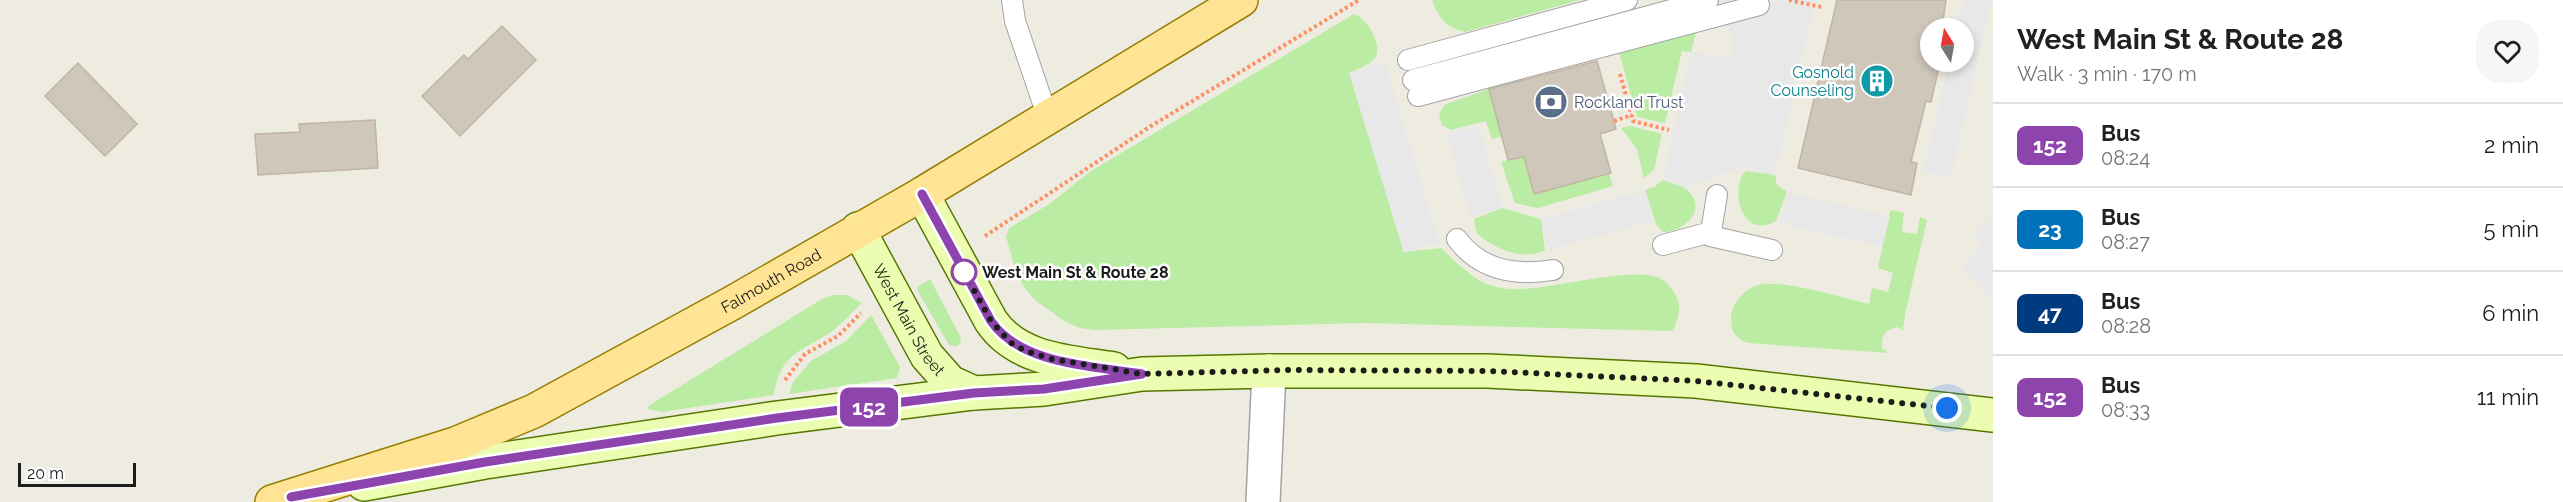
<!DOCTYPE html>
<meta charset="utf-8">
<style>
body{margin:0;font-family:Raleway,sans-serif;background:#f6f6f6;color:#202124;height:100vh;display:flex;flex-direction:column;font-size:22px;white-space:nowrap}
*{box-sizing:border-box;margin:0}
p{font-size:20px;color:#757577}
.icon{flex:none;width:33px;height:33px;fill:none;stroke:currentColor;stroke-width:2;stroke-linecap:round;stroke-linejoin:round}
.map{position:relative;flex:1;overflow:hidden}
.details{display:flex;flex-direction:column;background:#fff;width:570px}
.details>*{flex:none}
.badge{padding:0 12px;border-radius:9px;font-size:21px;line-height:39px}
.needle{width:39px;rotate:349deg}
.controls{position:absolute;left:1920px;top:18px;display:grid;gap:12px}
.controls a{display:grid;place-items:center;width:54px;height:54px;border-radius:50%;background:#fff;box-shadow:0 3px 9px #0003;font-size:30px}
.scale{position:absolute;left:18px;bottom:15px;width:118px;box-sizing:border-box;padding-left:6px;border:3px solid #1c1c1c;border-top:0;font-size:16px;line-height:21px;white-space:nowrap;color:#1c1c1c;-webkit-text-stroke:4px #fff;paint-order:stroke}
.you{position:absolute;width:30px;height:30px;margin:-15px;border:4px solid #fff;border-radius:50%;background:#1a73e8;box-shadow:0 0 0 9px #1a73e833}
.map>.badge{position:absolute;translate:-50% -50%;box-shadow:0 0 0 3px #fff}
.round{display:grid;place-items:center;flex:none;width:63px;height:63px;border-radius:24px;background:#f6f6f6}
.headline{display:flex;align-items:center;justify-content:space-between;height:102px;padding:0 24px}
h1{font-size:28px;font-weight:700;line-height:45px}
ul{padding:0;list-style:none}
li{display:flex;align-items:center;gap:18px;height:84px;padding:0 24px;border-top:2px solid #e0e0e0}
li div{flex:1}
li b{display:block;font-size:22px}
li em{font-style:normal}
li .badge{min-width:66px;font-weight:700;text-align:center}
main{display:flex;flex:1;min-height:0}
.map>svg:first-child{display:block}
.grass{fill:#baeca3}
.parking{fill:#e8e8e8}
.building{fill:#cec7ba;stroke:#c1b5a3;stroke-width:1.5}
.lines{fill:none;stroke-linecap:round;stroke-linejoin:round}
.lane-casing{stroke:#a3a3a3;stroke-width:22}
.street-casing{stroke:#a3a3a3;stroke-width:36}
.secondary-casing{stroke:#570;stroke-width:36}
.primary-casing{stroke:#957e00;stroke-width:36}
.path{stroke:#ff8e62;stroke-width:4;stroke-dasharray:3 3;stroke-linecap:butt}
.lane{stroke:#fff;stroke-width:20}
.street{stroke:#fff;stroke-width:33}
.secondary{stroke:#ecfdb1;stroke-width:33}
.primary{stroke:#ffe496;stroke-width:33}
.line-casing{stroke:#fff;stroke-width:14}
.line{stroke:#8e44ad;stroke-width:9}
.walk{stroke:#1c1c1c;stroke-width:6;stroke-dasharray:0 10.8}
.stop-dot{fill:#fff;stroke:#8e44ad;stroke-width:3}
.labels{text-anchor:middle;dominant-baseline:central;stroke-width:5;stroke-linejoin:round;paint-order:stroke}
.culture-label{font-size:16px;fill:#0d838f;stroke:#fff;text-anchor:end}
.service-label{font-size:16px;fill:#4e5e75;stroke:#fff;text-anchor:start}
.stop-label{font-size:16px;font-weight:bold;fill:#1c1c1c;stroke:#fff;text-anchor:start}
.street-label{font-size:16px;fill:#1c1c1c;stroke:#fff}
</style>
<main>
<div class="map">
<svg width="1993" height="502" viewBox="0 0 1993 502">
<rect width="100%" height="100%" fill="#eeece1"/>
<path class="grass" d="M 1432,0 L 1580,0 L 1465,32 C 1445,27 1439,18 1432,0 Z
M 1354,14 C 1366,17 1384,46 1375,58 C 1370,65 1357,69 1350,73 L 1404,252 L 1441,248 C 1463,268 1478,287 1510,289 C 1545,292 1635,264 1661,279 C 1667,282 1673,289 1676,296 C 1682,306 1678,322 1672,331 L 1365,323 L 1095,330 L 1080,328 L 1066,322 L 1036,301 L 1023,286 L 1015,268 L 1006,237 L 1009,228 L 1048,205 L 1091,171 Z
M 1696,32 L 1691,52 L 1682,51 L 1665,123 L 1637,117 L 1619,52 Z
M 1489,89 L 1502,136 L 1492,139 L 1486,121 L 1451,130 L 1442,125 L 1439,114 L 1444,105 Z
M 1631,126 L 1662,134 L 1654,170 L 1644,178 L 1637,149 L 1621,128 Z
M 1523,155 L 1534,194 L 1609,173 L 1613,186 L 1538,208 L 1515,203 L 1501,162 Z
M 1746,171 L 1775,175 L 1777,185 L 1787,192 L 1776,221 C 1739,242 1730,184 1746,171 Z
M 1663,180 C 1672,183 1683,185 1689,192 C 1708,210 1682,233 1663,232 L 1657,226 L 1645,190 L 1654,187 Z
M 1502,208 L 1541,219 L 1545,250 C 1523,262 1492,248 1476,232 L 1474,219 Z
M 1893,210 L 1904,213 L 1902,232 L 1917,234 L 1920,217 L 1927,220 L 1905,314 L 1903,331 L 1898,327 C 1885,330 1881,335 1882,348 L 1889,353 L 1748,343 C 1736,339 1731,332 1731,319 C 1731,302 1747,286 1763,284 C 1786,281 1843,298 1869,304 L 1872,288 L 1888,292 L 1893,273 L 1878,268 L 1890,211 Z
M 930,279 L 960,336 L 961,343 L 957,346 L 949,345 L 916,288 Z
M 833,295 L 847,295 L 862,303 C 852,312 842,324 831,332 C 801,352 780,353 774,395 L 662,412 L 647,409 L 648,406 L 822,299 Z
M 871,315 L 900,367 L 897,378 L 789,394 L 793,382 L 811,361 L 846,341 Z"/>
<path class="parking" d="M 1661,0 L 1815,0 L 1775,175 L 1741,167 L 1685,188 L 1663,180 L 1691,52 L 1727,58 L 1732,53 L 1733,41 L 1729,29 Z
M 1963,0 L 1992,0 L 1951,178 L 1923,172 L 1949,62 L 1964,62 L 1964,28 L 1956,28 Z
M 1385,62 L 1439,242 L 1404,253 L 1349,73 Z
M 1479,125 L 1502,208 L 1470,217 L 1447,134 Z
M 1645,190 L 1654,221 L 1549,250 L 1541,219 Z
M 1787,192 L 1890,216 L 1882,247 L 1780,223 Z
M 1993,214 L 1993,299 L 1962,267 L 1983,247 L 1972,235 Z"/>
<path class="building" d="M 1837,0 L 1946,0 L 1942,28 L 1930,28 L 1930,62 L 1940,62 L 1931,102 L 1926,101 L 1911,162 L 1917,163 L 1911,195 L 1798,168 Z
M 502,26 L 536,60 L 460,136 L 422,96 L 464,55 L 468,59 Z
M 1597,61 L 1616,129 L 1600,134 L 1611,173 L 1534,194 L 1524,157 L 1508,160 L 1489,89 Z
M 78,63 L 137,124 L 105,156 L 45,96 Z
M 375,120 L 378,168 L 258,175 L 255,134 L 300,132 L 299,124 Z"/>
<g class="lines">
<g class="lane-casing">
<path id="lane" d="M 1012,0 L 1015,21 L 1048,118
M 1408,60 L 1627,0
M 1413,80 L 1708,0
M 1418,96 L 1759,5
M 1710,236 L 1772,250
M 1457,239 C 1481,271 1516,276 1553,270
M 1663,245 L 1711,232 L 1717,195"/>
</g>
<g class="street-casing">
<path id="street" d="M 1263,502 L 1269,371"/>
</g>
<g class="secondary-casing">
<g id="secondary">
<path d="M 922,194 L 991,321 C 1018,361 1071,362 1114,369"/>
<path id="s1" d="M 858,229 L 927,356 L 950,382 L 974,393"/>
<path d="M 364,484 L 485,462 L 777,418 L 974,393 L 1044,389 L 1142,374 L 1269,371 L 1487,371 L 1696,381 L 1993,415"/>
</g>
</g>
<g class="primary-casing">
<g id="primary">
<path id="s2" d="M 272,502 L 455,444 L 534,411 L 732,303 L 922,194 L 1241,0"/>
</g>
</g>
<path class="path" d="M 1789,0 L 1821,7
M 1620,74 L 1633,121 L 1669,130
M 1614,121 L 1632,115
M 985,236 L 1151,126 L 1359,0
M 785,380 L 805,354 L 838,336 L 861,313"/>
<use href="#lane" class="lane"/>
<use href="#street" class="street"/>
<use href="#secondary" class="secondary"/>
<use href="#primary" class="primary"/>
</g>
<g class="lines">
<g class="line-casing">
<path id="line" d="M 291,497 L 485,462 L 777,418 L 974,393 L 1044,389 L 1142,374 C 1094,366 1021,365 991,321 L 922,194"/>
</g>
<use href="#line" class="line"/>
<path class="walk" d="M 964,272 L 991,321 L 1011,343 L 1026,351 L 1052,359 L 1142,374 L 1288,370 L 1487,371 L 1696,381 L 1947,408"/>
</g>
<defs>
<g id="building-disc" transform="scale(1.725)"><circle r="9.5" fill="#0f9aa8" stroke="#fff"/><path d="M-4-6H4V6H1V3H-1V6H-4ZM-2.5-4.3h1.7v1.8h-1.7ZM.8-4.3h1.7v1.8H.8ZM-2.5-1h1.7V.8h-1.7ZM.8-1h1.7V.8H.8Z" fill="#fff"/></g>
<g id="bank-disc" transform="scale(1.725)"><circle r="9.5" fill="#5c6f8a" stroke="#fff"/><path d="M-6-4H6V4H-6ZM0-2.3a2.3 2.3 0 1 0 0 4.6a2.3 2.3 0 1 0 0-4.6Z" fill="#fff"/></g>
</defs>
<g fill-rule="evenodd">
<use href="#building-disc" x="1877" y="81"/>
<use href="#bank-disc" x="1551" y="102"/>
</g>
<circle class="stop-dot" cx="964" cy="272" r="12"/>
<g class="labels">
<g class="culture-label">
<text x="1854" y="72">Gosnold<tspan x="1854" dy="18">Counseling</tspan></text>
</g>
<g class="service-label">
<text x="1574" y="102">Rockland Trust</text>
</g>
<g class="stop-label">
<text x="982" y="272">West Main St &amp; Route 28</text>
</g>
<g class="street-label">
<text stroke="none"><textPath href="#s2" startOffset="548">Falmouth Road</textPath></text>
<text stroke="none"><textPath href="#s1" startOffset="104">West Main Street</textPath></text>
</g>
</g>
</svg>
<div class="controls">
<a><svg class="needle" viewBox="-14 -14 28 28"><path d="M0-13l5 13h-10z" fill="#e53935"/><path d="M0 13l5-13h-10z" fill="#757577"/></svg></a>
</div>
<div class="scale">20 m</div>
<div class="you" style="left:1947px;top:408px"></div>
<b class="badge" style="left:869px;top:407px;background:#8e44ad;color:#fff">152</b>
</div>
<section class="details">
<div class="headline"><div><h1>West Main St &amp; Route 28</h1><p>Walk · 3 min · 170 m</p></div><a class="round"><svg class="icon" aria-label="heart" viewBox="0 0 24 24"><path d="M12 20l-8-8c-3-5 5-10 8-4 3-6 11-1 8 4z"/></svg></a></div>
<ul>
<li><span class="badge" style="background:#8e44ad;color:#fff">152</span><div><b>Bus</b><p>08:24</p></div><em>2 min</em></li>
<li><span class="badge" style="background:#0072bc;color:#fff">23</span><div><b>Bus</b><p>08:27</p></div><em>5 min</em></li>
<li><span class="badge" style="background:#003b80;color:#fff">47</span><div><b>Bus</b><p>08:28</p></div><em>6 min</em></li>
<li><span class="badge" style="background:#8e44ad;color:#fff">152</span><div><b>Bus</b><p>08:33</p></div><em>11 min</em></li>
</ul>
</section>
</main>
